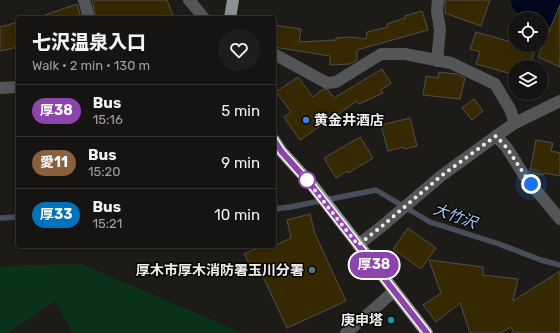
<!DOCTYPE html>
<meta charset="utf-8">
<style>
body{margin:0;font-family:Rubik,"Noto Sans JP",sans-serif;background:#1e1d1b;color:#f1f3f6;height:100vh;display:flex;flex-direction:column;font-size:15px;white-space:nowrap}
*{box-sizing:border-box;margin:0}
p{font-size:13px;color:#9d9e9f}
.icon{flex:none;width:22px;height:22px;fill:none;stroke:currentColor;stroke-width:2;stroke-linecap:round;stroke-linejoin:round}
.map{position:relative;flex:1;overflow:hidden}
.details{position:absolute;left:16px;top:16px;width:260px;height:232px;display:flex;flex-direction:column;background:#151412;border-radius:4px;box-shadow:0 2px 10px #0003,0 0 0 1px #343332}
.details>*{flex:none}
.badge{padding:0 8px;border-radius:13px;font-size:14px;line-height:26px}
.tools{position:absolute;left:508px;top:12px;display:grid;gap:8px}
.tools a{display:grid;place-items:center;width:40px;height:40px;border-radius:50%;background:#151412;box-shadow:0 2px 10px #0003,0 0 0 1px #343332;font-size:20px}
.you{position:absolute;width:20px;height:20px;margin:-10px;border:3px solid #fff;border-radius:50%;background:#1a73e8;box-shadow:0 0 0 6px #1a73e833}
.map>.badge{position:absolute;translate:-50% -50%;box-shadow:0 0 0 2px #fff}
.round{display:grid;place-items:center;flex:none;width:42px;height:42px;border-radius:21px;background:#1e1d1b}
.headline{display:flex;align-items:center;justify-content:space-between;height:68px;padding:0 16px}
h1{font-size:19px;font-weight:800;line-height:30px}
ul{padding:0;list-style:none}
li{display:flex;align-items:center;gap:12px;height:52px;padding:0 16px;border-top:1px solid #343332}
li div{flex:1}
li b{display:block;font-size:15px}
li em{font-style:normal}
li .badge{min-width:44px;font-weight:700;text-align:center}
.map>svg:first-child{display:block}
.green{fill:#0a3218}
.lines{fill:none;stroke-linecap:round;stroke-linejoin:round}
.stream{stroke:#484d5c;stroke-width:5.5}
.river{stroke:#00071e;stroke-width:32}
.building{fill:#362902;stroke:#504f4b}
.minor{stroke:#535556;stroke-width:12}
.major{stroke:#8c9191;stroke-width:12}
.line-casing{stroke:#fff;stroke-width:9}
.line{stroke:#8e44ad;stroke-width:6}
.walk{stroke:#f0efed;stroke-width:4;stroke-dasharray:0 7.2}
.shop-dot{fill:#3f7fe0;stroke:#060605;stroke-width:1.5}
.stop-dot{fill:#fff;stroke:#8e44ad;stroke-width:2}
.service-dot{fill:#5c6f8a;stroke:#060605;stroke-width:1.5}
.culture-dot{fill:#0f9aa8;stroke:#060605;stroke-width:1.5}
.labels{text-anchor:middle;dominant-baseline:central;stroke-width:3;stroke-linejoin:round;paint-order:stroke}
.poi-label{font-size:14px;font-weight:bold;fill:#f0efed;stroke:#060605;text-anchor:end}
.water-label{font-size:15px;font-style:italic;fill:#a1cdfb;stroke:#060605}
</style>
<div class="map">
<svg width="560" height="333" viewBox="0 0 560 333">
<rect width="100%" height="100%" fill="#1c1b18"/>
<path class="green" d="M 81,264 L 242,333 L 73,333 L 55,301 L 8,333 L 0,333 L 0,266 Z"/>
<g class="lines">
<path class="stream" d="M 274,209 L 290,207 L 376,190 L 430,222 L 499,244 L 541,260 L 560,265
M 0,218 L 18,217"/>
<path class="river" d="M 527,0 L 560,13"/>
</g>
<path class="building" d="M 92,0 L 167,0 L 174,18 L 96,18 Z
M 445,0 L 490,0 L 481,26 L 445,13 Z
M 77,4 L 81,18 L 45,18 L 45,15 Z
M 560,5 L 560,67 L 538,57 Z
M 422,11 L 428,30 L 357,50 L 357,60 L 350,64 L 330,65 L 330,56 L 274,47 L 274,25 L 301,29 L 299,42 L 336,40 L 336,38 L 351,37 L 366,39 L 367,32 L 388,27 L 387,24 L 405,18 L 405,16 Z
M 18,22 L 18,47 L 0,51 L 0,27 Z
M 476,32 L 515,43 L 515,45 L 521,45 L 535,49 L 530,67 L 515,67 L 515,75 L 476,64 L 480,52 L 470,49 Z
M 382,69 L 391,83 L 381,90 L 383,93 L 359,104 L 357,101 L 300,140 L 284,117 L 291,112 L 276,92 L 298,77 L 313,97 L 323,89 L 328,90 L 334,98 Z
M 439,72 L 456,74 L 465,78 L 460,99 L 423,95 L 426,76 L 438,78 Z
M 474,99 L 483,111 L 472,120 L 462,108 Z
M 410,118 L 417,146 L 404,149 L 403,147 L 388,151 L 381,125 Z
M 360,137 L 373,158 L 348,173 L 347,171 L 336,178 L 324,158 Z
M 536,140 L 553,143 L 551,151 L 560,153 L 560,176 L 544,173 L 543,175 L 531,173 L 530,171 Z
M 310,214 L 315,234 L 346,301 L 287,328 L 258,266 L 252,269 L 244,254 L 262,246 L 274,246 L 291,238 L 287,220 Z
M 408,228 L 436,248 L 421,269 L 393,249 Z
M 429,260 L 483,267 L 483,275 L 518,279 L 513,301 L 560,271 L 560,333 L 514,333 L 511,327 L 501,333 L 470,333 L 460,303 L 436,322 L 423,305 L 441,293 Z"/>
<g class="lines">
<path class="minor" d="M 84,0 L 89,18
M 189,0 L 204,18
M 274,54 L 327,83 L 336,82 L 381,54 L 405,54 L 451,63 L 495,84 L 510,109 L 515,123
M 437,61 L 440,30 L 437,11 L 438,0
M 0,88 L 18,87
M 496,136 L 507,148 L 525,177 L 560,219
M 358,245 L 381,227 L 441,176 L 496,136 L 515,123 L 560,101
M 346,333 L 374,309 L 394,291"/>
<path class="major" d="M 230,18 L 233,0
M 274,140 L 281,151 L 313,186 L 427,333"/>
</g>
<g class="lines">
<g class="line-casing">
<path id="line" d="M 274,140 L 281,151 L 312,186 L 427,333"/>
</g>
<use href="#line" class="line"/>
<path class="walk" d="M 307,180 L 302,174 L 358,245 L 381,227 L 441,176 L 496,136 L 507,148 L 526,177 L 531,184"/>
</g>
<circle class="shop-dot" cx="306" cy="120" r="4"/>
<circle class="stop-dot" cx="307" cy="180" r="8"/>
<circle class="service-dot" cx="312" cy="270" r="4"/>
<circle class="culture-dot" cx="391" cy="320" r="4"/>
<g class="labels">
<g class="poi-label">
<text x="314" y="120" text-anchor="start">黄金井酒店</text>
<text x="304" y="270">厚木市厚木消防署玉川分署</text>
<text x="383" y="320">庚申塔</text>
</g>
<g class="water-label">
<text transform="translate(455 216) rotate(20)">大竹沢</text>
</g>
</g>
</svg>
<div class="tools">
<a><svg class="icon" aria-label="locate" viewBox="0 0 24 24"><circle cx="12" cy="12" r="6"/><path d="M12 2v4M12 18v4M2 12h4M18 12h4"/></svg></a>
<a><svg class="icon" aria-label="layers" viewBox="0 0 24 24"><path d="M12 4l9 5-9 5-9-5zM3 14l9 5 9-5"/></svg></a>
</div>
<div class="you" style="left:531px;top:184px"></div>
<b class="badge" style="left:374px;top:265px;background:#8e44ad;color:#fff">厚38</b>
<section class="details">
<div class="headline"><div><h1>七沢温泉入口</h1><p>Walk · 2 min · 130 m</p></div><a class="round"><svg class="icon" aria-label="heart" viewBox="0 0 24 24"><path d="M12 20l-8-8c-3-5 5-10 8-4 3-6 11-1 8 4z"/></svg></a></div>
<ul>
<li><span class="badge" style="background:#8e44ad;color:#fff">厚38</span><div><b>Bus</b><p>15:16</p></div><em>5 min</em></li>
<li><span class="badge" style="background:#8b5e3c;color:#fff">愛11</span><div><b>Bus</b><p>15:20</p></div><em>9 min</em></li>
<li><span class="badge" style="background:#0072bc;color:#fff">厚33</span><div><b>Bus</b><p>15:21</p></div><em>10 min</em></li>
</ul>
</section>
</div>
